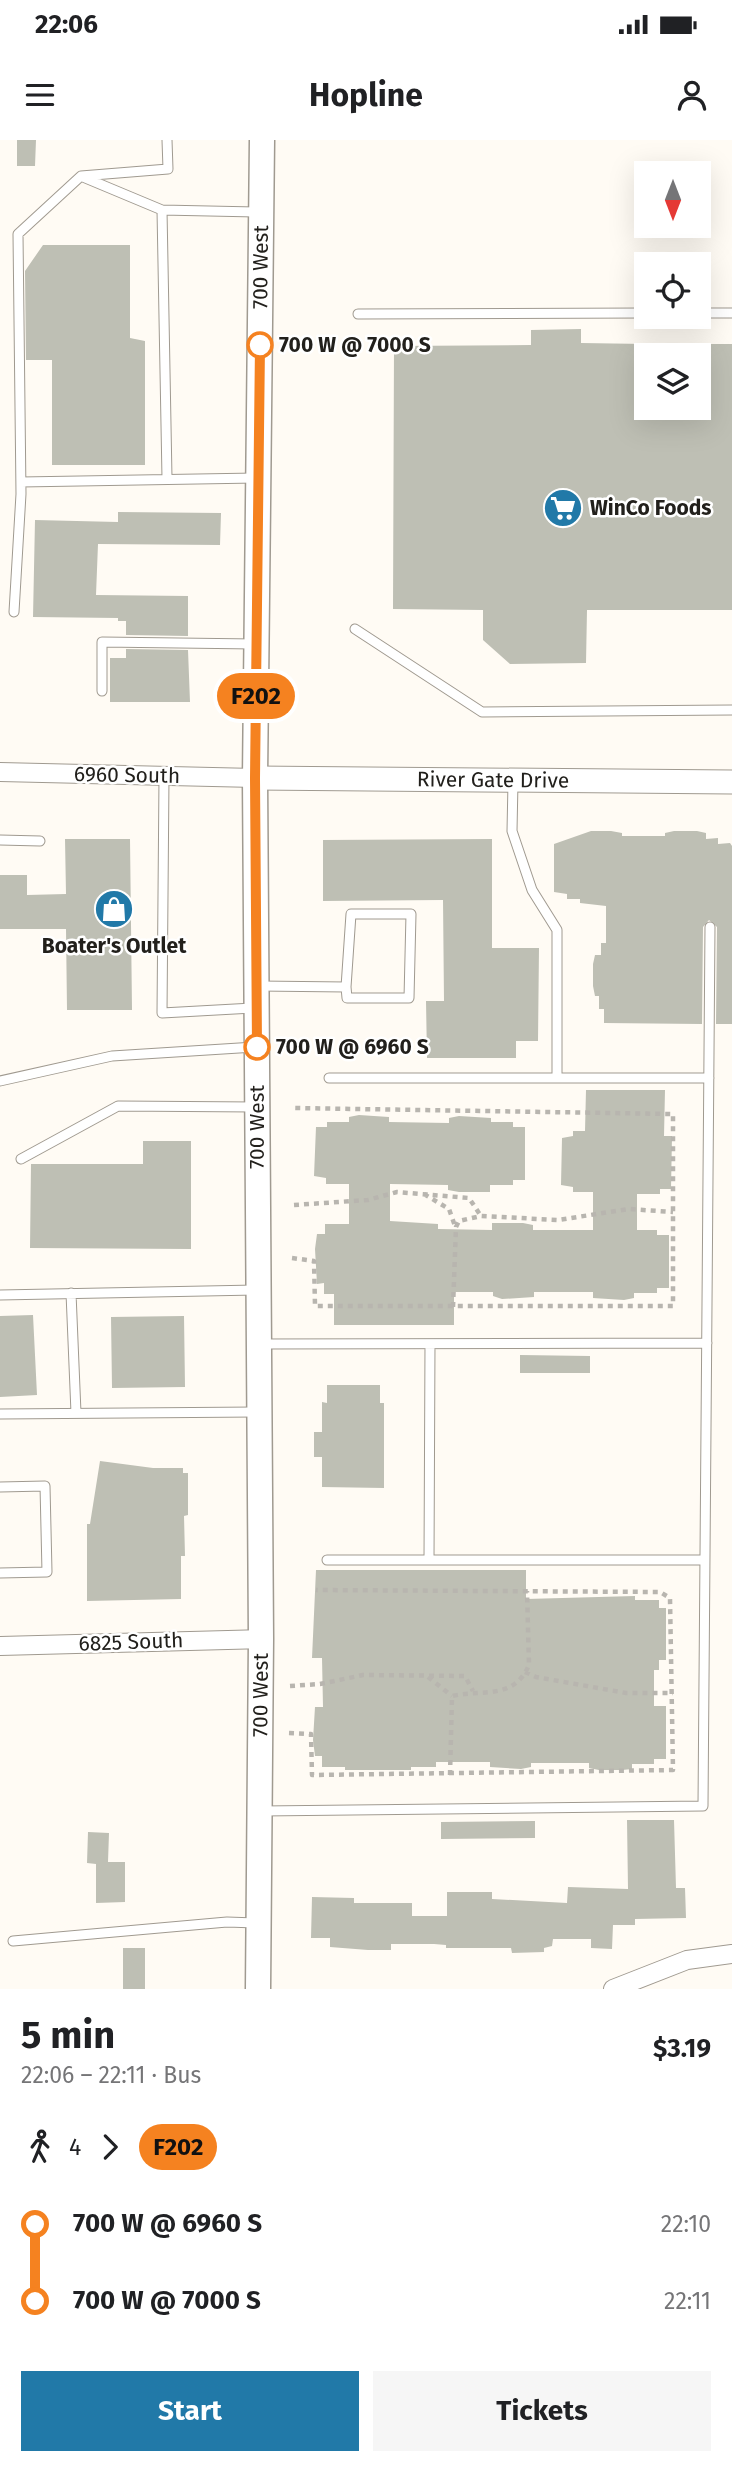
<!DOCTYPE html>
<meta charset="utf-8">
<style>
body{margin:0;font-family:"Fira Sans",sans-serif;background:#f6f6f6;color:#202124;height:100vh;display:flex;flex-direction:column;font-size:26px;white-space:nowrap}
*{box-sizing:border-box;margin:0}
p{font-size:23px;color:#757577}
.icon{flex:none;width:38px;height:38px;fill:none;stroke:currentColor;stroke-width:2;stroke-linecap:round;stroke-linejoin:round}
.map{position:relative;height:1849px;overflow:hidden}
.drawer{display:flex;flex-direction:column;background:#fff;flex:1}
.drawer>*{flex:none}
.badge{padding:0 14px;border-radius:23px;font-size:24px;line-height:46px}
.needle{width:46px;rotate:180deg}
.fabs{position:absolute;left:634px;top:21px;display:grid;gap:14px}
.fabs a{display:grid;place-items:center;width:77px;height:77px;border-radius:0px;background:#fff;box-shadow:0 7px 28px #0002;font-size:35px}
.map>.badge{position:absolute;translate:-50% -50%;box-shadow:0 0 0 4px #fff}
.legs{display:flex;align-items:center;gap:10px;height:77px;padding:0 21px;font-size:23px}
.legs p{margin-inline-start:auto}
.headline{display:flex;align-items:center;justify-content:space-between;height:119px;padding:0 21px}
h1{font-size:38px;font-weight:700;line-height:52px}
.primary-button{display:flex;gap:14px;margin-top:auto;padding:14px 21px}
.primary-button a{flex:1;height:80px;border-radius:0px;background:#2179a8;color:#fff;font-size:28px;font-weight:700;line-height:80px;text-align:center}
.primary-button a+a{background:#f6f6f6;color:#202124}
ul{padding:0 21px;list-style:none}
li{display:flex;align-items:center;gap:24px;height:77px;font-size:26px}
li i{display:grid;place-items:center;width:10px;height:100%;margin:0 9px;background:currentColor}
li i::after{content:'';width:18px;height:18px;margin:-9px;border:5px solid;border-radius:50%;background:#fff}
li p{margin-inline-start:auto}
li:first-child i{background:linear-gradient(#0000 50%,currentColor 0)}
li:last-child i{background:linear-gradient(currentColor 50%,#0000 0)}
.status{display:flex;justify-content:space-between;align-items:center;height:49px;padding:0 35px;background:#fff;direction:ltr}
.status svg{height:19px;fill:currentColor}
header{display:flex;justify-content:space-between;align-items:center;height:91px;padding:0 21px;background:#fff;font-size:32px;font-weight:700}
.map>svg:first-child{display:block}
.building{fill:#bebfb4}
.lines{fill:none;stroke-linecap:round;stroke-linejoin:round}
.service-casing{stroke:#a09a90;stroke-width:11}
.minor-casing{stroke:#a09a90;stroke-width:20}
.tertiary-casing{stroke:#a09a90;stroke-width:25}
.secondary-casing{stroke:#a09a90;stroke-width:27}
.path{stroke:#b8b5af;stroke-width:4.5;stroke-dasharray:5 5;stroke-linecap:butt}
.service{stroke:#fff;stroke-width:9}
.minor{stroke:#fff;stroke-width:18}
.tertiary{stroke:#fff;stroke-width:23}
.secondary{stroke:#fff;stroke-width:24}
.line-1-casing{stroke:#fff;stroke-width:16}
.line-1{stroke:#f58220;stroke-width:10}
.stop-1-dot{fill:#fff;stroke:#f58220;stroke-width:3.5}
.labels{text-anchor:middle;dominant-baseline:central;stroke-width:5;stroke-linejoin:round;paint-order:stroke}
.street-label{font-size:21px;fill:#22201c;stroke:#fff}
.stop-label{font-size:21px;font-weight:bold;fill:#22201c;stroke:#fff;text-anchor:start}
.poi-label{font-size:21px;font-weight:bold;fill:#22201c;stroke:#fff;text-anchor:start}
</style>
<div class="status"><b>22:06</b><svg viewBox="0 0 49 12"><path d="M0 12V9h3v3zM5 12V6h3v6zM10 12V3h3v9zM15 12V0h3v12zM26 1h20v11H26zM47 4h2v5h-2z"/></svg></div>
<header><svg class="icon" aria-label="menu" viewBox="0 0 24 24"><path d="M4 6h16M4 12h16M4 18h16"/></svg>Hopline<svg class="icon" aria-label="person" viewBox="0 0 24 24"><circle cx="12" cy="8" r="4"/><path d="M4 21q1-7 8-7t8 7"/></svg></header>
<div class="map">
<svg width="732" height="1849" viewBox="0 0 732 1849">
<rect width="100%" height="100%" fill="#fffbf4"/>
<path class="building" d="M 17,0 L 36,0 L 35,26 L 17,26 Z
M 43,105 L 130,105 L 130,198 L 145,201 L 145,325 L 52,325 L 52,220 L 26,220 L 25,131 Z
M 581,189 L 581,203 L 646,204 L 646,268 L 698,268 L 698,204 L 732,204 L 732,470 L 587,470 L 586,523 L 510,524 L 483,500 L 483,470 L 393,469 L 394,206 L 531,205 L 531,190 Z
M 118,372 L 221,373 L 220,405 L 98,404 L 96,455 L 188,456 L 188,496 L 126,495 L 126,481 L 118,481 L 118,478 L 33,477 L 35,380 L 118,382 Z
M 126,509 L 188,510 L 190,562 L 110,562 L 110,518 L 126,518 Z
M 591,691 L 611,691 L 622,693 L 622,696 L 665,696 L 665,693 L 674,691 L 697,691 L 706,693 L 706,699 L 718,698 L 718,704 L 730,703 L 732,706 L 732,884 L 716,884 L 717,787 L 709,780 L 703,787 L 702,884 L 604,883 L 604,869 L 599,869 L 599,856 L 595,856 L 593,846 L 593,824 L 595,815 L 601,815 L 601,803 L 606,803 L 606,766 L 580,763 L 580,759 L 567,759 L 567,754 L 554,752 L 554,704 Z
M 65,699 L 130,699 L 132,870 L 67,870 L 66,789 L 0,789 L 0,735 L 27,735 L 27,755 L 66,754 Z
M 492,699 L 492,808 L 539,808 L 538,901 L 516,901 L 516,918 L 427,918 L 426,861 L 444,861 L 443,760 L 323,761 L 323,700 Z
M 586,950 L 665,950 L 664,996 L 672,996 L 671,1049 L 660,1049 L 660,1054 L 637,1054 L 637,1090 L 657,1090 L 657,1095 L 669,1095 L 669,1148 L 657,1148 L 657,1153 L 634,1153 L 634,1158 L 624,1160 L 593,1158 L 593,1152 L 534,1152 L 534,1157 L 502,1159 L 493,1156 L 493,1152 L 454,1152 L 454,1185 L 334,1185 L 334,1154 L 324,1154 L 324,1143 L 317,1144 L 315,1109 L 317,1094 L 325,1094 L 325,1084 L 349,1084 L 349,1044 L 326,1044 L 326,1038 L 314,1036 L 316,987 L 327,987 L 327,982 L 349,982 L 349,977 L 359,975 L 389,977 L 389,982 L 449,983 L 449,978 L 459,976 L 491,978 L 491,982 L 513,982 L 513,987 L 525,987 L 525,1040 L 513,1040 L 513,1045 L 490,1045 L 490,1052 L 459,1052 L 448,1050 L 448,1045 L 390,1044 L 390,1081 L 438,1084 L 438,1089 L 492,1090 L 492,1083 L 523,1083 L 533,1085 L 533,1090 L 593,1090 L 593,1052 L 573,1052 L 573,1047 L 561,1045 L 562,998 L 573,996 L 573,991 L 585,991 Z
M 143,1001 L 191,1001 L 191,1109 L 30,1108 L 31,1024 L 143,1024 Z
M 33,1175 L 37,1255 L 0,1257 L 0,1176 Z
M 184,1176 L 185,1247 L 112,1248 L 111,1177 Z
M 520,1215 L 590,1216 L 590,1233 L 520,1233 Z
M 327,1245 L 380,1245 L 380,1263 L 384,1263 L 384,1348 L 322,1347 L 322,1317 L 314,1317 L 314,1292 L 322,1292 L 322,1262 L 327,1263 Z
M 100,1321 L 153,1328 L 183,1328 L 183,1333 L 188,1333 L 188,1375 L 184,1376 L 185,1416 L 181,1416 L 181,1459 L 87,1461 L 87,1384 L 90,1384 Z
M 316,1430 L 526,1430 L 526,1459 L 635,1456 L 635,1460 L 659,1460 L 659,1468 L 666,1468 L 666,1520 L 659,1520 L 659,1530 L 654,1530 L 654,1566 L 666,1566 L 666,1619 L 654,1619 L 654,1624 L 632,1624 L 632,1629 L 622,1630 L 599,1630 L 589,1628 L 589,1623 L 531,1623 L 531,1627 L 521,1629 L 490,1627 L 490,1622 L 436,1622 L 436,1627 L 411,1627 L 411,1630 L 345,1630 L 345,1627 L 322,1627 L 322,1616 L 315,1616 L 313,1600 L 315,1567 L 323,1567 L 322,1518 L 312,1518 Z
M 627,1680 L 674,1680 L 676,1748 L 685,1748 L 686,1778 L 635,1779 L 635,1785 L 613,1785 L 612,1809 L 591,1808 L 591,1799 L 553,1799 L 552,1806 L 544,1808 L 544,1812 L 512,1813 L 511,1808 L 446,1808 L 446,1805 L 434,1804 L 391,1804 L 391,1810 L 368,1810 L 330,1807 L 330,1798 L 311,1798 L 312,1757 L 354,1758 L 354,1763 L 412,1763 L 412,1776 L 447,1776 L 447,1752 L 492,1752 L 492,1759 L 567,1763 L 568,1747 L 628,1749 Z
M 535,1681 L 535,1698 L 441,1699 L 441,1682 Z
M 88,1692 L 109,1693 L 108,1722 L 125,1722 L 125,1762 L 96,1763 L 96,1724 L 87,1723 Z
M 123,1808 L 145,1808 L 145,1849 L 123,1849 Z"/>
<g class="lines">
<g class="service-casing">
<path id="service" d="M 83,37 L 162,70
M 698,173 L 732,173
M 358,174 L 646,173
M 167,338 L 162,70 L 260,72
M 21,342 L 257,338
M 14,472 L 21,354 L 18,94 L 81,36 L 168,29 L 167,0
M 355,489 L 482,572 L 732,570
M 102,551 L 102,502 L 255,504
M 164,637 L 162,873 L 253,868
M 513,642 L 512,691 L 532,750 L 557,790 L 557,938
M 0,700 L 40,701
M 258,846 L 346,847 L 347,858 L 409,858 L 411,774 L 351,774 L 346,847
M 329,938 L 709,938
M 0,941 L 112,916 L 255,907
M 21,1019 L 118,966 L 255,967
M 71,1153 L 76,1273
M 0,1155 L 257,1150
M 261,1204 L 707,1203
M 0,1274 L 257,1272
M 0,1347 L 45,1346 L 47,1432 L 0,1433
M 327,1420 L 705,1420
M 429,1420 L 430,1204
M 262,1671 L 703,1666 L 710,787
M 13,1801 L 227,1782 L 257,1783"/>
</g>
<g class="minor-casing">
<path id="minor" d="M 0,632 L 255,638
M 0,1506 L 261,1499
M 613,1849 L 687,1820 L 732,1814"/>
</g>
<g class="tertiary-casing">
<g id="tertiary">
<path id="s1" d="M 255,638 L 732,642"/>
</g>
</g>
<g class="secondary-casing">
<g id="secondary">
<path id="s2" d="M 258,1849 L 261,1499 L 255,638 L 262,0"/>
</g>
</g>
<path class="path" d="M 424,1054 L 449,1069 L 455,1086
M 294,1065 L 368,1060 L 397,1052 L 469,1058 L 481,1076
M 292,1118 L 314,1121 L 315,1166 L 673,1166 L 673,974 L 294,968
M 453,1167 L 456,1087 L 459,1081 L 481,1076 L 558,1080 L 629,1069 L 673,1072
M 525,1532 L 536,1537 L 626,1553 L 673,1553
M 428,1537 L 452,1556
M 290,1546 L 320,1544 L 363,1535 L 465,1536 L 473,1551
M 289,1593 L 311,1594 L 312,1635 L 673,1630 L 670,1458 L 660,1452 L 316,1450
M 450,1635 L 452,1556 C 484,1549 514,1560 529,1525 L 527,1451"/>
<use href="#service" class="service"/>
<use href="#minor" class="minor"/>
<use href="#tertiary" class="tertiary"/>
<use href="#secondary" class="secondary"/>
</g>
<g class="lines">
<g class="line-1-casing">
<path id="line-1" d="M 257,907 L 255,638 L 260,205"/>
</g>
<use href="#line-1" class="line-1"/>
</g>
<defs>
<g id="supermarket-disc" transform="scale(2.0125)"><circle r="9.5" fill="#2179a8" stroke="#fff"/><path d="M-6-5.5h2.5l.6 2H6L4.5 2H-2.5L-4.4-4H-6ZM-1.5 3.2a1.3 1.3 0 1 0 .1 0ZM3 3.2a1.3 1.3 0 1 0 .1 0Z" fill="#fff"/></g>
<g id="shop-disc" transform="scale(2.0125)"><circle r="9.5" fill="#2179a8" stroke="#fff"/><path d="M-5-2.5h2.3a2.7 3.5 0 0 1 5.4 0H5L5.5 6h-11ZM-1.5-2.5h3a1.5 2.3 0 0 0-3 0Z" fill="#fff"/></g>
</defs>
<g fill-rule="evenodd">
<use href="#supermarket-disc" x="563" y="368"/>
<use href="#shop-disc" x="114" y="769"/>
</g>
<g class="stop-1-dot">
<circle cx="260" cy="205" r="12"/>
<circle cx="257" cy="907" r="12"/>
</g>
<g class="labels">
<g class="street-label">
<text stroke="none"><textPath href="#s2" startOffset="1722">700 West</textPath></text>
<text transform="translate(127 635) rotate(1)">6960 South</text>
<text stroke="none"><textPath href="#s1" startOffset="238">River Gate Drive</textPath></text>
<text transform="translate(257 987) rotate(-90)">700 West</text>
<text transform="translate(131 1502) rotate(-2)">6825 South</text>
<text stroke="none"><textPath href="#s2" startOffset="294">700 West</textPath></text>
</g>
<g class="stop-label">
<text x="279" y="205">700 W @ 7000 S</text>
<text x="276" y="907">700 W @ 6960 S</text>
</g>
<g class="poi-label">
<text x="590" y="368">WinCo Foods</text>
<text x="114" y="806" text-anchor="middle">Boater's Outlet</text>
</g>
</g>
</svg>
<div class="fabs">
<a><svg class="needle" viewBox="-14 -14 28 28"><path d="M0-13l5 13h-10z" fill="#e53935"/><path d="M0 13l5-13h-10z" fill="#757577"/></svg></a>
<a><svg class="icon" aria-label="locate" viewBox="0 0 24 24"><circle cx="12" cy="12" r="6"/><path d="M12 2v4M12 18v4M2 12h4M18 12h4"/></svg></a>
<a><svg class="icon" aria-label="layers" viewBox="0 0 24 24"><path d="M12 4l9 5-9 5-9-5zM3 14l9 5 9-5"/></svg></a>
</div>
<b class="badge" style="left:256px;top:556px;background:#f58220;color:#111">F202</b>
</div>
<section class="drawer">
<div class="headline"><div><h1>5 min</h1><p>22:06 – 22:11 · Bus</p></div><b>$3.19</b></div>
<div class="legs"><svg class="icon" aria-label="walk" viewBox="0 0 24 24"><circle cx="13" cy="4" r="2"/><path d="M13 8l-2 6 4 7M11 14l-3 7M7 12l3-4h3l4 4"/></svg>4<svg class="icon" aria-label="forward" viewBox="0 0 24 24"><path d="M9 5l7 7-7 7"/></svg><b class="badge" style="background:#f58220;color:#111">F202</b></div>
<ul>
<li><i style="color:#f58220"></i><b>700 W @ 6960 S</b><p>22:10</p></li>
<li><i style="color:#f58220"></i><b>700 W @ 7000 S</b><p>22:11</p></li>
</ul>
<div class="primary-button"><a>Start</a><a>Tickets</a></div>
</section>
